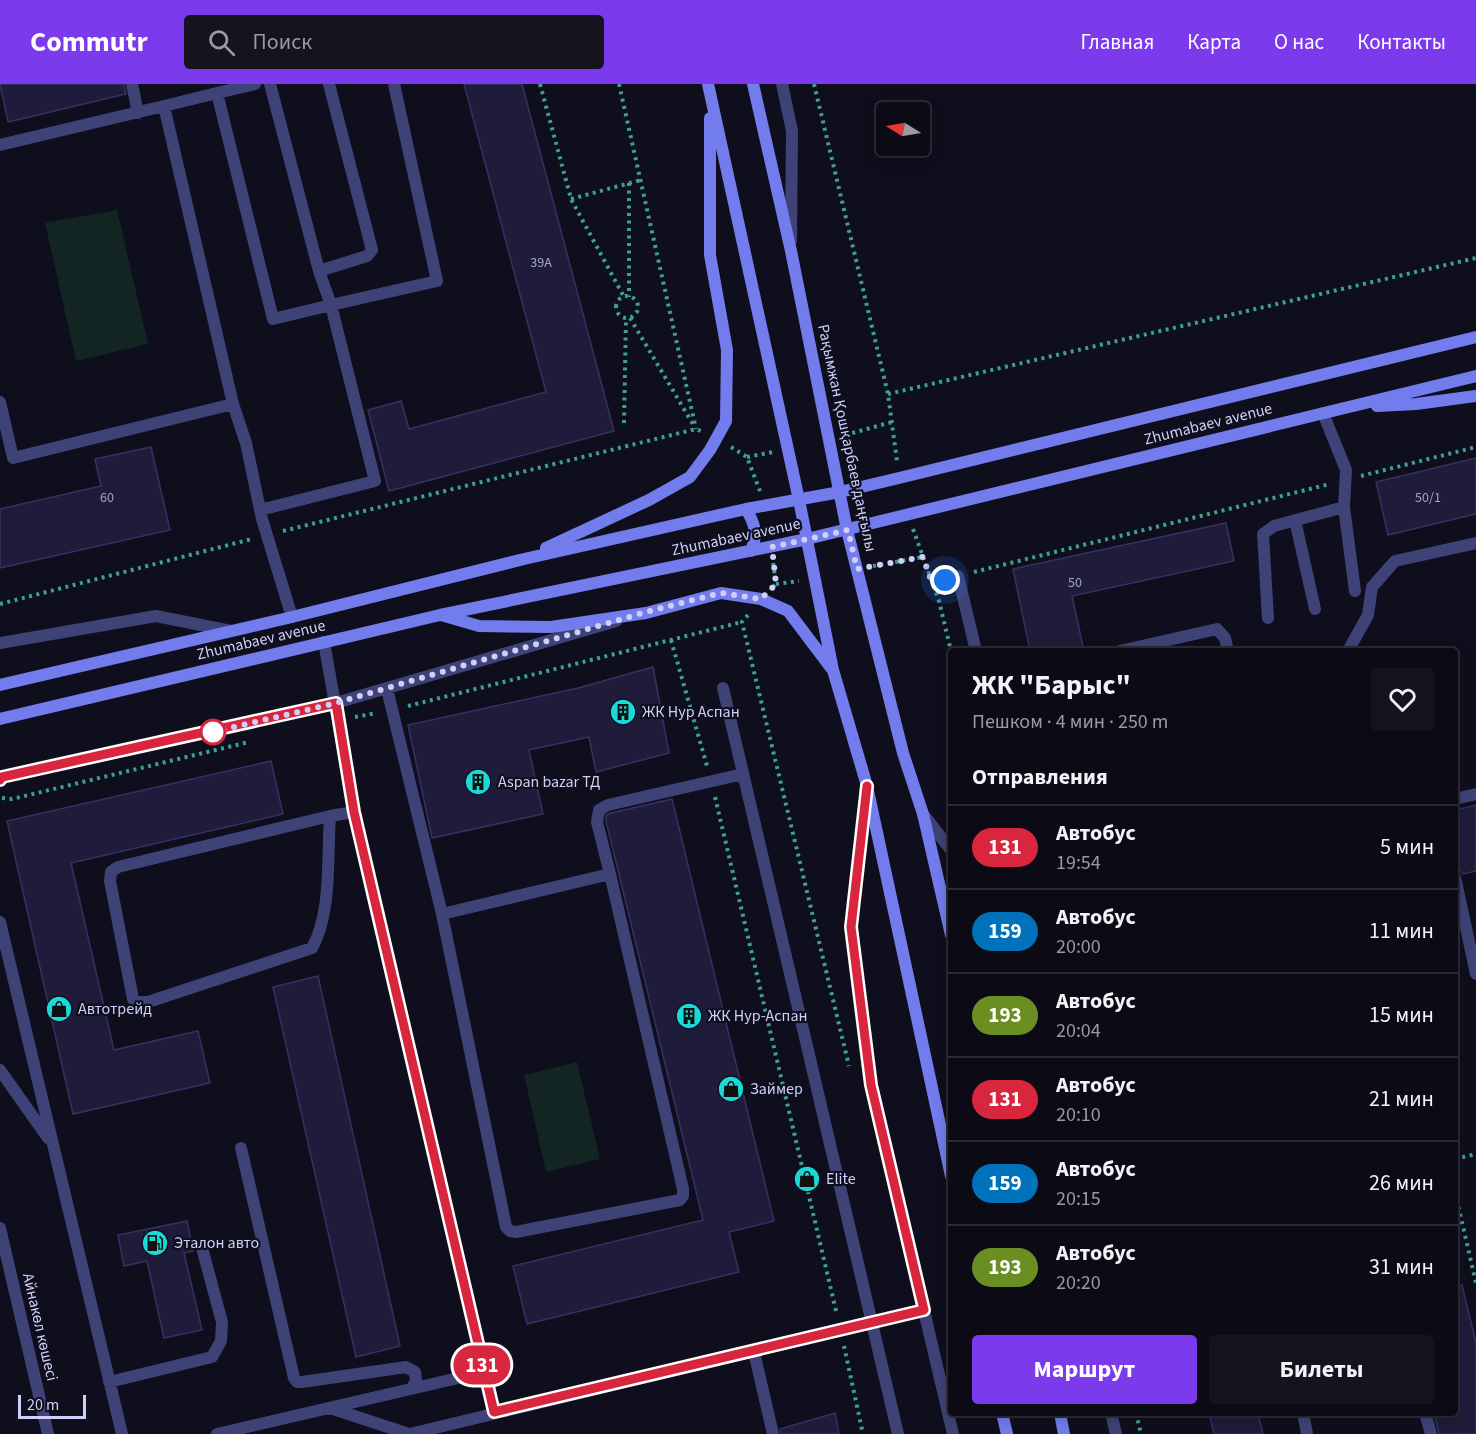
<!DOCTYPE html>
<html lang="ru">
<meta charset="utf-8">
<style>
body{margin:0;font-family:"Source Sans 3",sans-serif;background:#14131e;color:#f1f3f6;height:100vh;display:flex;flex-direction:column;font-size:22px;white-space:nowrap}
*{box-sizing:border-box;margin:0}
p{font-size:20px;color:#9a9aa0}
.icon{flex:none;width:33px;height:33px;fill:none;stroke:currentColor;stroke-width:2;stroke-linecap:round;stroke-linejoin:round}
.map{position:relative;flex:1;overflow:hidden}
.side{position:absolute;left:948px;top:564px;width:510px;height:768px;display:flex;flex-direction:column;background:#0b0a15;border-radius:6px;box-shadow:0 3px 15px #0003,0 0 0 2px #2b2b34}
.side>*{flex:none}
.badge{padding:0 12px;border-radius:20px;font-size:21px;line-height:39px}
.needle{width:39px;rotate:281deg}
.buttons{position:absolute;left:876px;top:18px;display:grid;gap:12px}
.buttons a{display:grid;place-items:center;width:54px;height:54px;border-radius:6px;background:#0b0a15;box-shadow:0 3px 15px #0003,0 0 0 2px #2b2b34;font-size:30px}
.scale{position:absolute;left:18px;bottom:15px;width:68px;box-sizing:border-box;padding-left:6px;border:3px solid #cfcff9;border-top:0;font-size:16px;line-height:21px;white-space:nowrap;color:#cfcff9;-webkit-text-stroke:4px #0f0e1c;paint-order:stroke}
.you{position:absolute;width:30px;height:30px;margin:-15px;border:4px solid #fff;border-radius:50%;background:#1a73e8;box-shadow:0 0 0 9px #1a73e833}
.map>.badge{position:absolute;translate:-50% -50%;box-shadow:0 0 0 3px #fff}
h2{padding:0 24px;font-size:22px;line-height:54px}
.round{display:grid;place-items:center;flex:none;width:63px;height:63px;border-radius:6px;background:#14131e}
.head{display:flex;align-items:center;justify-content:space-between;height:102px;padding:0 24px}
h1{font-size:28px;font-weight:700;line-height:45px}
.cta{display:flex;gap:12px;margin-top:auto;padding:12px 24px}
.cta a{flex:1;height:69px;border-radius:6px;background:#7c3aed;color:#fff;font-size:24px;font-weight:700;line-height:69px;text-align:center}
.cta a+a{background:#14131e;color:#f1f3f6}
ul{padding:0;list-style:none}
li{display:flex;align-items:center;gap:18px;height:84px;padding:0 24px;border-top:2px solid #2b2b34}
li div{flex:1}
li b{display:block;font-size:22px}
li em{font-style:normal}
li .badge{min-width:66px;font-weight:700;text-align:center}
header{display:flex;align-items:center;gap:36px;box-sizing:border-box;height:84px;padding:0 30px;background:#7c3aed;color:#fff}
header strong{font-size:28px}
nav{display:flex;gap:33px;margin-inline-start:auto;font-size:21px}
.search{width:420px;height:54px;background:#14131e;display:flex;align-items:center;gap:15px;box-sizing:border-box;padding:0 21px;border-radius:6px;color:#9a9aa0;font-size:22px}
.map>svg:first-child{display:block}
.green{fill:#122522}
.building{fill:#1f1c3b;stroke:#363164;stroke-width:1.5}
.lines{fill:none;stroke-linecap:round;stroke-linejoin:round}
.path{stroke:#3ba190;stroke-width:4;stroke-dasharray:3 4.5;stroke-linecap:butt}
.service{stroke:#3f4276;stroke-width:12}
.minor{stroke:#3f4276;stroke-width:12}
.tertiary{stroke:#3f4276;stroke-width:12}
.secondary{stroke:#727ced;stroke-width:12}
.line-casing{stroke:#fff;stroke-width:14}
.line{stroke:#d7263d;stroke-width:9}
.walk{stroke:#cfcff9;stroke-width:6;stroke-dasharray:0 10.8}
.stop-dot{fill:#fff;stroke:#d7263d;stroke-width:3}
.labels{text-anchor:middle;dominant-baseline:central;stroke-width:4.5;stroke-linejoin:round;paint-order:stroke}
.number-label{font-size:14px;fill:#a3a2ca}
.street-label{font-size:16px;fill:#cfcff9;stroke:#0f0e1c}
.poi-label{font-size:16px;fill:#cfcff9;stroke:#0f0e1c;text-anchor:start}
</style>
<header>
<strong>Commutr</strong>
<div class="search"><svg class="icon" aria-label="search" viewBox="0 0 24 24"><circle cx="10" cy="10" r="6"/><path d="M15 15l6 6"/></svg>Поиск</div>
<nav><a>Главная</a><a>Карта</a><a>О нас</a><a>Контакты</a></nav>
</header>
<div class="map">
<svg width="1476" height="1350" viewBox="0 0 1476 1350">
<rect width="100%" height="100%" fill="#0f0e1c"/>
<path class="green" d="M 117,126 L 148,260 L 76,277 L 45,139 Z
M 577,978 L 600,1075 L 546,1088 L 524,991 Z"/>
<path class="building" d="M 0,0 L 124,0 L 126,10 L 8,38 Z
M 464,0 L 522,0 L 614,347 L 389,407 L 368,326 L 401,317 L 409,345 L 546,308 Z
M 151,363 L 170,446 L 0,484 L 0,425 L 101,402 L 95,375 Z
M 1476,374 L 1476,430 L 1388,451 L 1376,398 Z
M 1226,439 L 1234,477 L 1072,512 L 1084,567 L 1030,567 L 1013,485 Z
M 653,583 L 669,669 L 596,688 L 589,653 L 529,666 L 543,730 L 432,754 L 408,641 L 578,604 Z
M 271,677 L 283,730 L 71,779 L 114,966 L 198,947 L 210,999 L 73,1030 L 7,737 Z
M 672,715 L 774,1137 L 729,1148 L 739,1188 L 527,1240 L 513,1182 L 703,1136 L 606,737 L 606,731 L 611,729 Z
M 1476,721 L 1476,787 L 1463,790 L 1459,786 L 1455,767 L 1455,726 Z
M 318,892 L 400,1262 L 356,1273 L 273,903 Z
M 187,1137 L 193,1167 L 184,1169 L 202,1246 L 164,1254 L 147,1177 L 124,1182 L 118,1151 Z
M 1462,1201 L 1476,1259 L 1476,1350 L 1439,1350 L 1434,1329 L 1455,1329 L 1455,1202 Z
M 835,1329 L 839,1350 L 781,1350 L 780,1345 Z
M 1209,1329 L 1258,1329 L 1263,1350 L 1214,1350 Z"/>
<g class="lines">
<path class="path" d="M 540,0 L 571,115 L 624,213
M 619,0 L 696,345
M 814,0 L 888,310 L 897,377
M 629,99 L 629,213
M 571,115 L 641,96
M616 223a11 11 0 1 1 22 0a11 11 0 1 1-22 0Z
M 630,234 L 694,342
M 888,310 L 1476,174
M 624,339 L 626,234
M 845,351 L 892,338
M 731,363 L 747,373 L 760,407
M 747,373 L 773,368
M 1361,392 L 1476,363
M 913,445 L 939,517 L 951,567
M 283,447 L 696,345 L 703,348
M 873,482 L 923,473
M 974,488 L 1330,400
M 932,499 L 943,496
M 776,500 L 799,497
M 773,503 L 776,500 L 773,478
M 0,520 L 252,455
M 748,531 L 742,538 L 849,982
M 671,556 L 707,682
M 408,622 L 742,538
M 355,633 L 377,629
M 715,713 L 837,1231
M 2,714 L 12,715 L 249,658
M 1455,1075 L 1476,1070
M 1455,1108 L 1476,1199
M 844,1262 L 863,1350
M 1136,1329 L 1141,1350"/>
<path class="service" d="M 132,0 L 138,29
M 270,0 L 319,187 L 367,172 L 372,166 L 329,0
M 217,9 L 255,0
M 164,22 L 217,9 L 273,235 L 331,221 L 375,397 L 260,426
M 0,61 L 164,22 L 233,320 L 246,359 L 262,435 L 292,533
M 319,187 L 331,221 L 437,197 L 394,0
M 0,318 L 13,374 L 233,320
M 1323,329 L 1346,386 L 1344,423 L 1355,507
M 1295,436 L 1315,525
M 958,492 L 976,567
M 1268,534 L 1263,450 L 1274,442 L 1344,423
M 324,558 L 354,728 L 494,1328
M 0,559 L 156,532 L 231,547
M 1120,567 L 1217,545 L 1225,554 L 1228,567
M 1348,567 L 1368,531 L 1372,503 L 1395,477 L 1476,459
M 723,604 L 898,1350
M 387,605 L 442,830 L 506,1143 L 510,1147 L 516,1148 L 680,1116 L 683,1112 L 683,1105 L 610,790 L 442,830
M 0,696 L 2,693 L 336,619 L 616,537
M 866,706 L 851,843 L 871,1001 L 953,1350
M 1455,715 L 1476,710
M 923,730 L 951,766
M 330,732 C 327,772 332,829 312,864 L 148,918 L 139,918 L 133,915 L 110,797 L 111,788 L 118,783 L 330,732 L 354,728
M 610,790 L 597,738 L 599,726 L 608,721 L 743,690
M 1455,793 L 1476,890
M 0,838 L 122,1350
M 0,986 L 48,1054
M 241,1064 L 294,1294 L 297,1298 L 302,1298 L 406,1283 L 415,1288 L 416,1297 L 412,1304
M 754,1268 L 773,1350
M 109,1298 L 212,1273 L 221,1257 L 222,1238 L 202,1164
M 330,1324 L 409,1350
M 1111,1329 L 1116,1350
M 1303,1329 L 1307,1350
M 1425,1329 L 1431,1350
M 217,1350 L 484,1288
M 410,1350 L 924,1226"/>
<path class="minor" d="M 782,0 L 792,47 L 791,157"/>
<path class="tertiary" d="M 0,1144 L 48,1350"/>
<path class="secondary" d="M 708,0 L 799,416 L 833,586 L 867,702 L 951,1092
M 753,0 L 791,167 L 847,446 L 903,669 L 923,730 L 951,851
M 1377,322 L 1416,320 L 1476,312
M 746,425 C 755,440 758,450 751,467
M 546,464 L 649,416 L 690,393 L 710,366 L 726,337 L 727,266 L 710,171 L 710,34
M 441,531 L 479,542 L 551,543 L 646,529 L 721,509 L 761,515 L 788,527 L 831,584
M 0,601 L 292,533 L 524,475 L 746,425 L 840,408 L 899,394 L 1476,253
M 0,635 L 440,531 L 807,455 L 1476,292
M 1002,1329 L 1007,1350
M 1060,1329 L 1064,1350"/>
</g>
<g class="lines">
<g class="line-casing">
<path id="line" d="M 0,696 L 2,693 L 336,619 L 354,728 L 494,1328 L 924,1226 L 871,1001 L 851,843 L 867,702"/>
</g>
<use href="#line" class="line"/>
<path class="walk" d="M 213,648 L 336,619 L 646,528 L 721,509 L 761,515 L 776,500 L 772,463 L 848,446 L 857,485 L 923,473 L 932,499 L 945,496"/>
</g>
<defs>
<g id="building-disc" transform="scale(1.35)"><circle r="9.5" fill="#1bd9d7" stroke="#0f0e1c"/><path d="M-4-6H4V6H1V3H-1V6H-4ZM-2.5-4.3h1.7v1.8h-1.7ZM.8-4.3h1.7v1.8H.8ZM-2.5-1h1.7V.8h-1.7ZM.8-1h1.7V.8H.8Z" fill="#111"/></g>
<g id="shop-disc" transform="scale(1.35)"><circle r="9.5" fill="#1bd9d7" stroke="#0f0e1c"/><path d="M-5-2.5h2.3a2.7 3.5 0 0 1 5.4 0H5L5.5 6h-11ZM-1.5-2.5h3a1.5 2.3 0 0 0-3 0Z" fill="#111"/></g>
<g id="fuel-disc" transform="scale(1.35)"><circle r="9.5" fill="#1bd9d7" stroke="#0f0e1c"/><path d="M-5.5-6h7V0h2V4h1.3V-2.5L3-4.5l.8-.8L6-3V5H2.5V1h-1V6h-7ZM-4.2-4.7v3.2H.2V-4.7Z" fill="#111"/></g>
</defs>
<g fill-rule="evenodd">
<use href="#building-disc" x="623" y="628"/>
<use href="#building-disc" x="478" y="698"/>
<use href="#shop-disc" x="59" y="925"/>
<use href="#building-disc" x="689" y="932"/>
<use href="#shop-disc" x="731" y="1005"/>
<use href="#shop-disc" x="807" y="1095"/>
<use href="#fuel-disc" x="155" y="1159"/>
</g>
<circle class="stop-dot" cx="213" cy="648" r="12"/>
<g class="labels">
<g class="number-label">
<text x="541" y="179">39A</text>
<text x="107" y="414">60</text>
<text x="1428" y="414">50/1</text>
<text x="1075" y="499">50</text>
</g>
<g class="street-label">
<text transform="translate(1208 340) rotate(-14)">Zhumabaev avenue</text>
<text transform="translate(847 354) rotate(78)">Рақымжан Қошқарбаев даңғылы</text>
<text transform="translate(736 453) rotate(-12)">Zhumabaev avenue</text>
<text transform="translate(261 556) rotate(-13)">Zhumabaev avenue</text>
<text transform="translate(40 1243) rotate(77)">Айнакөл көшесі</text>
</g>
<g class="poi-label">
<text x="642" y="628">ЖК Нур Аспан</text>
<text x="498" y="698">Aspan bazar ТД</text>
<text x="78" y="925">Автотрейд</text>
<text x="708" y="932">ЖК Нур-Аспан</text>
<text x="750" y="1005">Займер</text>
<text x="826" y="1095">Elite</text>
<text x="174" y="1159">Эталон авто</text>
</g>
</g>
</svg>
<div class="buttons">
<a><svg class="needle" viewBox="-14 -14 28 28"><path d="M0-13l5 13h-10z" fill="#e53935"/><path d="M0 13l5-13h-10z" fill="#9a9aa0"/></svg></a>
</div>
<div class="scale">20 m</div>
<div class="you" style="left:945px;top:496px"></div>
<b class="badge" style="left:482px;top:1281px;background:#d7263d;color:#fff">131</b>
<section class="side">
<div class="head"><div><h1>ЖК &quot;Барыс&quot;</h1><p>Пешком · 4 мин · 250 m</p></div><a class="round"><svg class="icon" aria-label="heart" viewBox="0 0 24 24"><path d="M12 20l-8-8c-3-5 5-10 8-4 3-6 11-1 8 4z"/></svg></a></div>
<h2>Отправления</h2>
<ul>
<li><span class="badge" style="background:#d7263d;color:#fff">131</span><div><b>Автобус</b><p>19:54</p></div><em>5 мин</em></li>
<li><span class="badge" style="background:#0072bc;color:#fff">159</span><div><b>Автобус</b><p>20:00</p></div><em>11 мин</em></li>
<li><span class="badge" style="background:#6b8e23;color:#fff">193</span><div><b>Автобус</b><p>20:04</p></div><em>15 мин</em></li>
<li><span class="badge" style="background:#d7263d;color:#fff">131</span><div><b>Автобус</b><p>20:10</p></div><em>21 мин</em></li>
<li><span class="badge" style="background:#0072bc;color:#fff">159</span><div><b>Автобус</b><p>20:15</p></div><em>26 мин</em></li>
<li><span class="badge" style="background:#6b8e23;color:#fff">193</span><div><b>Автобус</b><p>20:20</p></div><em>31 мин</em></li>
</ul>
<div class="cta"><a>Маршрут</a><a>Билеты</a></div>
</section>
</div>
